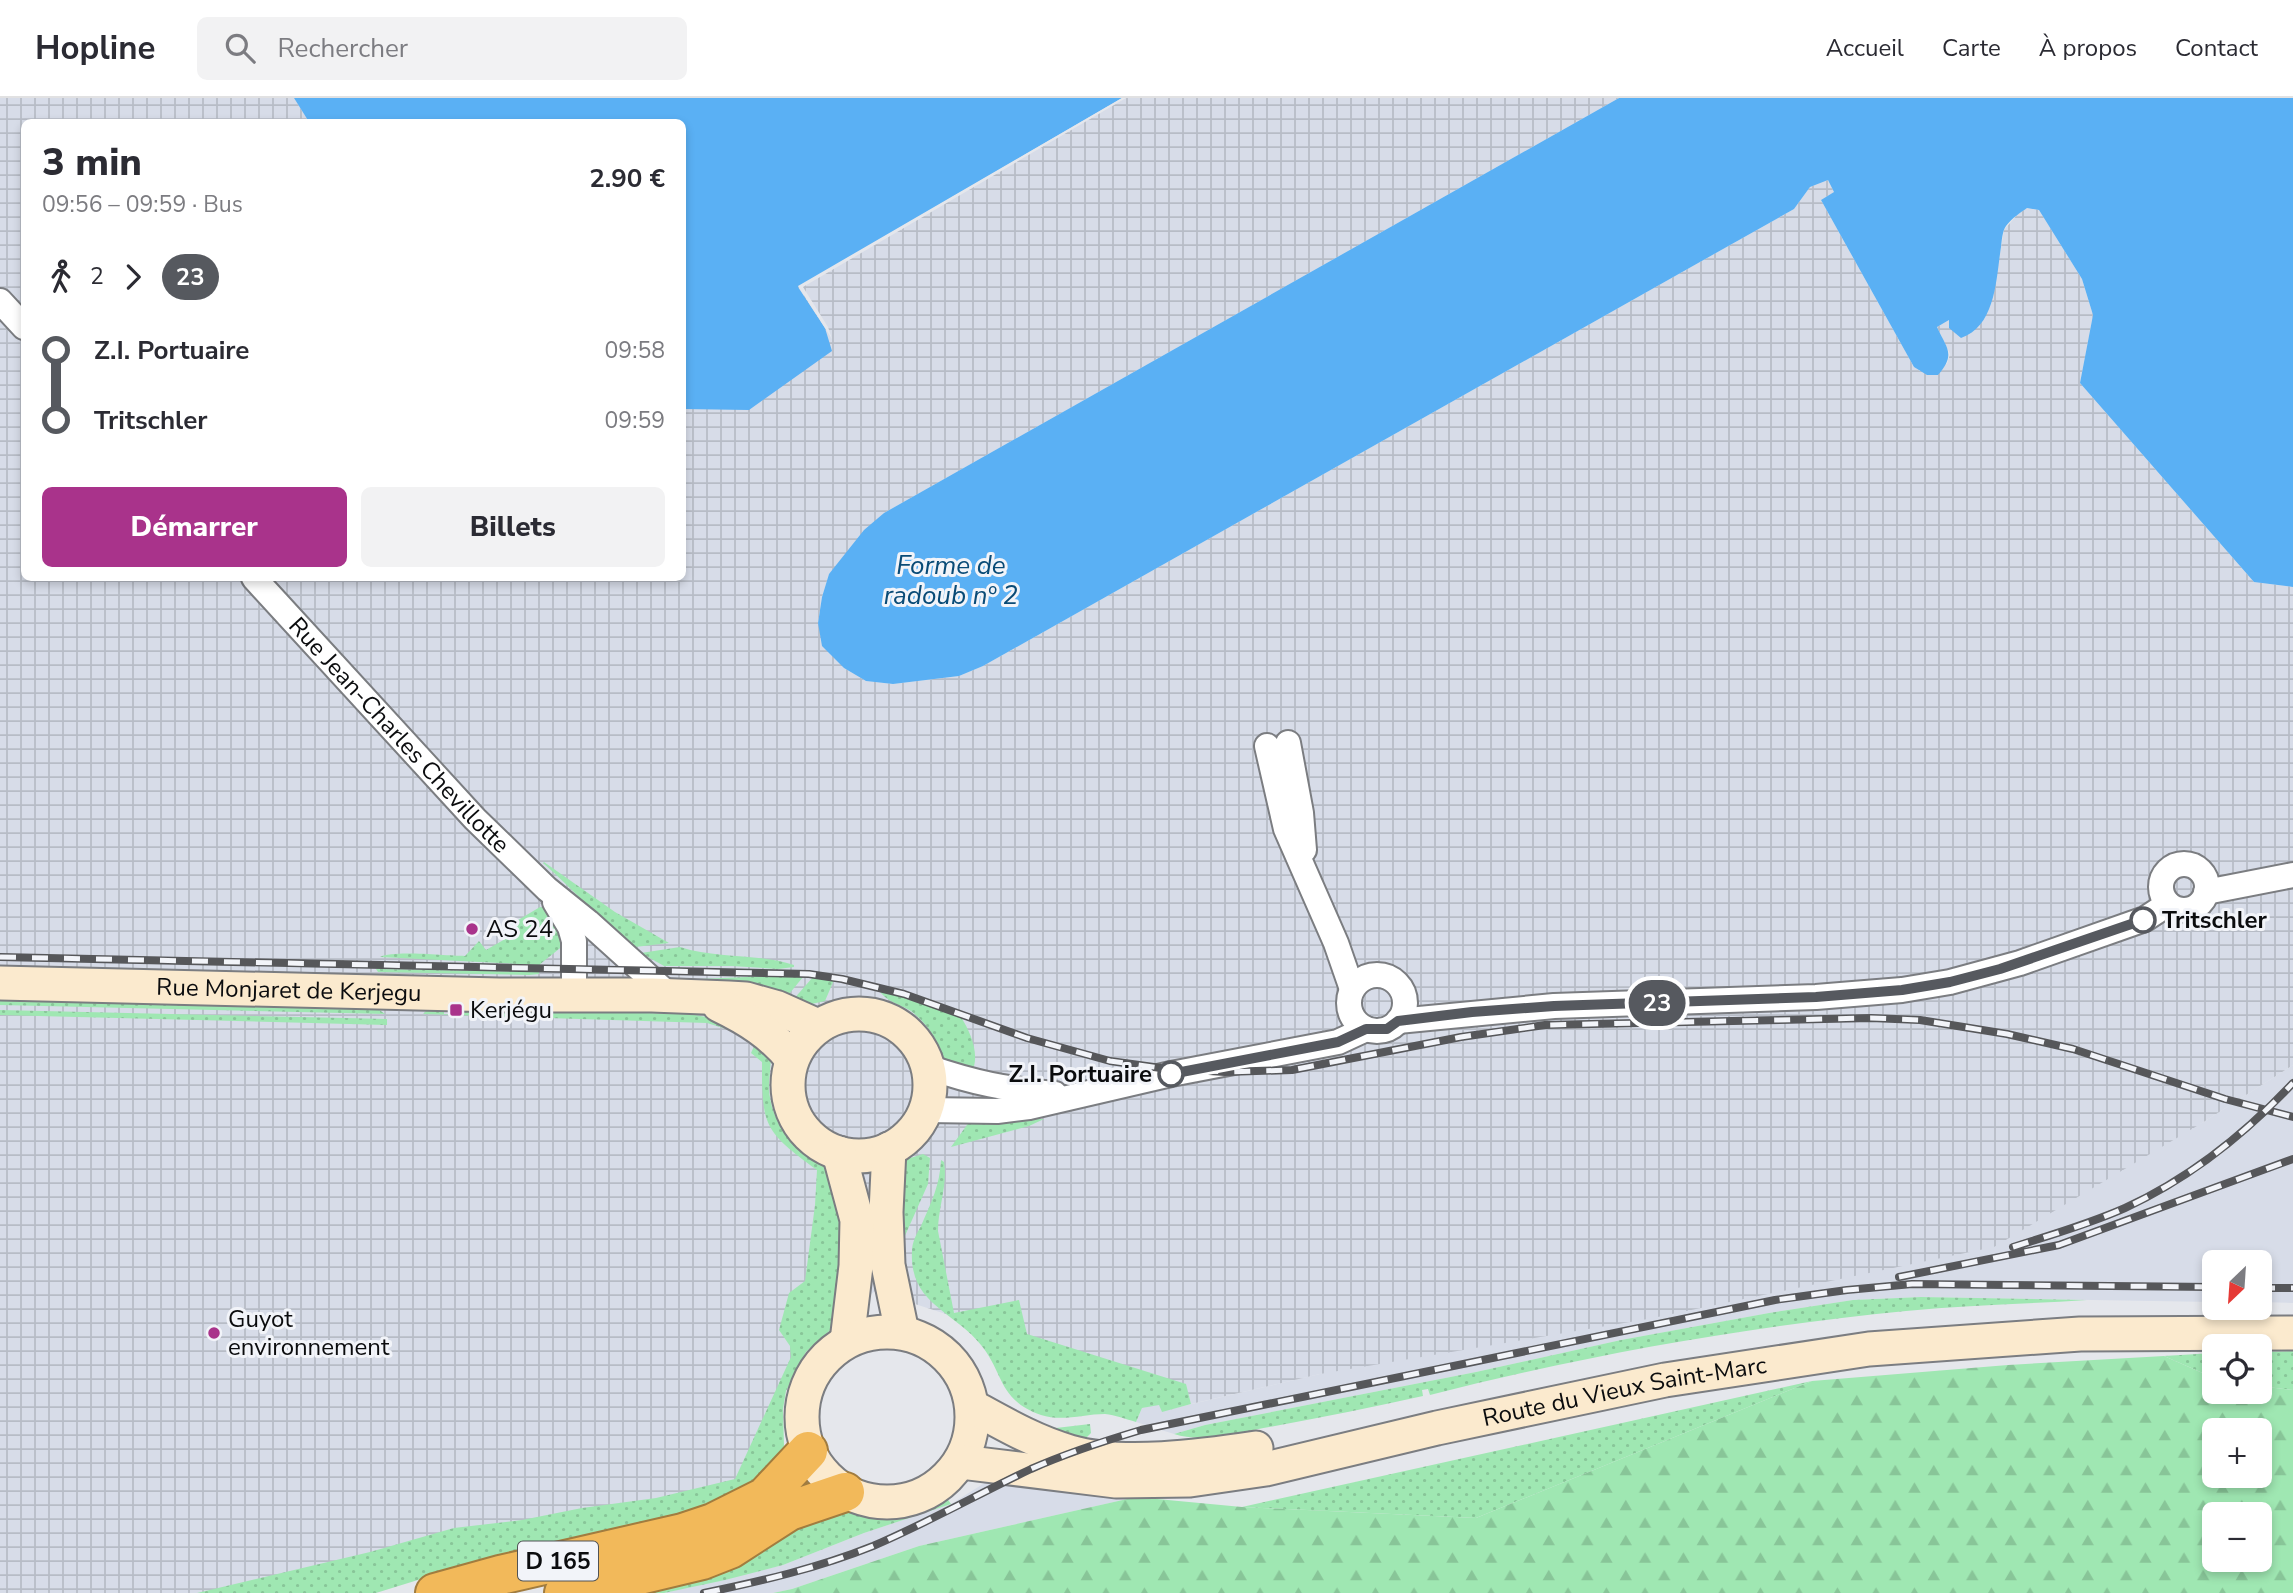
<!DOCTYPE html>
<html lang="fr">
<meta charset="utf-8">
<style>
body{margin:0;font-family:"Nunito Sans",sans-serif;background:#f2f2f3;color:#2b2b33;height:100vh;display:flex;flex-direction:column;font-size:26px;white-space:nowrap}
*{box-sizing:border-box;margin:0}
p{font-size:23px;color:#7c7c81}
.icon{flex:none;width:38px;height:38px;fill:none;stroke:currentColor;stroke-width:2;stroke-linecap:round;stroke-linejoin:round}
.map{position:relative;flex:1;overflow:hidden}
.panel{position:absolute;left:21px;top:21px;width:665px;height:462px;display:flex;flex-direction:column;background:#fff;border-radius:10px;box-shadow:0 4px 10px #0003}
.panel>*{flex:none}
.badge{padding:0 14px;border-radius:23px;font-size:24px;line-height:46px}
.needle{width:46px;rotate:205deg}
.buttons{position:absolute;left:2202px;top:1152px;display:grid;gap:14px}
.buttons a{display:grid;place-items:center;width:70px;height:70px;border-radius:10px;background:#fff;box-shadow:0 4px 10px #0003;font-size:35px}
.map>.badge{position:absolute;translate:-50% -50%;box-shadow:0 0 0 4px #fff}
.legs{display:flex;align-items:center;gap:10px;height:77px;padding:0 21px;font-size:23px}
.legs p{margin-inline-start:auto}
.headline{display:flex;align-items:center;justify-content:space-between;height:119px;padding:0 21px}
h1{font-size:38px;font-weight:800;line-height:52px}
.cta{display:flex;gap:14px;margin-top:auto;padding:14px 21px}
.cta a{flex:1;height:80px;border-radius:10px;background:#a9338b;color:#fff;font-size:28px;font-weight:800;line-height:80px;text-align:center}
.cta a+a{background:#f2f2f3;color:#2b2b33}
ul{padding:0 21px;list-style:none}
li{display:flex;align-items:center;gap:24px;height:70px;font-size:26px}
li i{display:grid;place-items:center;width:10px;height:100%;margin:0 9px;background:currentColor}
li i::after{content:'';width:18px;height:18px;margin:-9px;border:5px solid;border-radius:50%;background:#fff}
li p{margin-inline-start:auto}
li:first-child i{background:linear-gradient(#0000 50%,currentColor 0)}
li:last-child i{background:linear-gradient(currentColor 50%,#0000 0)}
header{display:flex;align-items:center;gap:42px;box-sizing:border-box;height:98px;padding:0 35px;background:#fff;border-bottom:2px solid #e1e1e2}
header strong{font-size:33px}
nav{display:flex;gap:38px;margin-inline-start:auto;font-size:24px}
.search{width:490px;height:63px;background:#f2f2f3;display:flex;align-items:center;gap:18px;box-sizing:border-box;padding:0 24px;border-radius:10px;color:#7c7c81;font-size:26px}
.map>svg:first-child{display:block}
.built{fill:#d7dce8}
.industrial{fill:url(#industrial-grid)}
.grass{fill:url(#grass-dots)}
.forest{fill:url(#forest-firs);fill-rule:evenodd}
.water{fill:#5ab0f4}
.pier{fill:#e5e7ec}
.lines{fill:none;stroke-linecap:round;stroke-linejoin:round}
.street-casing{stroke:#7b7d81;stroke-width:28}
.secondary-casing{stroke:#7b7d81;stroke-width:37}
.highway-casing{stroke:#a17c3f;stroke-width:42}
.street{stroke:#fff;stroke-width:24}
.secondary{stroke:#fbeace;stroke-width:33}
.highway{stroke:#f2b95a;stroke-width:38}
.rail-casing{stroke:#56575a;stroke-width:8}
.rail{stroke:#f2f4f9;stroke-width:5;stroke-dasharray:16;stroke-linecap:butt}
.line-1-casing{stroke:#fff;stroke-width:16}
.line-1{stroke:#56595f;stroke-width:10}
.stop-1-dot{fill:#fff;stroke:#56595f;stroke-width:3.5}
.poi-dot{fill:#a9338b;stroke:#f2f4f9;stroke-width:2.5}
.labels{text-anchor:middle;dominant-baseline:central;stroke-width:6;stroke-linejoin:round;paint-order:stroke}
.shield{fill:#f2f4f9;stroke:#505254;stroke-width:2}
.shield-label{font-size:23px;font-weight:bold;fill:#0b0c0e}
.street-label{font-size:24px;fill:#0b0c0e;stroke:#f2f4f9}
.stop-label{font-size:24px;font-weight:bold;fill:#0b0c0e;stroke:#f2f4f9;text-anchor:start}
.poi-label{font-size:24px;fill:#0b0c0e;stroke:#f2f4f9;text-anchor:start}
.water-label{font-size:26px;font-style:italic;fill:#094b77;stroke:#f2f4f9}
</style>
<header>
<strong>Hopline</strong>
<div class="search"><svg class="icon" aria-label="search" viewBox="0 0 24 24"><circle cx="10" cy="10" r="6"/><path d="M15 15l6 6"/></svg>Rechercher</div>
<nav><a>Accueil</a><a>Carte</a><a>À propos</a><a>Contact</a></nav>
</header>
<div class="map">
<svg width="2293" height="1495" viewBox="0 0 2293 1495">
<defs>
<pattern id="industrial-grid" width="8" height="8" patternUnits="userSpaceOnUse" patternTransform="scale(1.75)"><rect width="8" height="8" fill="#d7dce8"/><path d="M0 4h8M4 0v8" fill="none" stroke="#b7bcc6"/></pattern>
<pattern id="grass-dots" width="8" height="8" patternUnits="userSpaceOnUse" patternTransform="scale(1.75)"><rect width="8" height="8" fill="#9fe7b2"/><path d="M2 2h.1M6 6h.1" fill="none" stroke="#88c598" stroke-width="1.8" stroke-linecap="round"/></pattern>
<pattern id="forest-firs" width="22" height="20" patternUnits="userSpaceOnUse" patternTransform="scale(1.75)"><rect width="22" height="20" fill="#9fe7b2"/><path d="M5 1l3.5 6h-7zM16 11l3.5 6h-7z" fill="#88c598"/></pattern>
</defs>
<rect width="100%" height="100%" fill="#e5e7ec"/>
<path class="built" d="M 2293,967 L 2293,1205 L 2259,1204 L 2259,1164 L 2214,1164 L 2214,1204 L 1921,1199 L 1853,1202 L 1769,1215 L 1621,1242 L 1476,1274 L 1205,1327 L 1174,1336 L 1136,1324 L 1142,1310 L 1159,1306 L 1162,1313 L 1320,1276 L 2202,1025 Z
M 999,1376 L 1095,1390 L 1136,1399 L 919,1448 L 792,1491 L 773,1495 L 664,1495 L 783,1467 L 864,1435 L 951,1406 Z"/>
<path class="industrial" d="M 0,0 L 294,0 L 309,24 L 24,24 L 24,480 L 682,480 L 683,311 L 749,311 L 798,188 L 1122,0 L 1619,0 L 884,415 L 829,476 L 822,499 L 818,525 L 844,570 L 866,583 L 893,586 L 959,578 L 983,568 L 1794,111 L 1810,89 L 1828,82 L 1834,94 L 1821,102 L 1914,269 L 1920,273 L 1947,266 L 1950,256 L 1937,229 L 1993,197 L 2004,132 L 2017,117 L 2027,110 L 2039,112 L 2082,181 L 2093,217 L 2080,285 L 2254,484 L 2293,489 L 2293,967 L 2202,1025 L 1994,1149 L 1648,1221 L 1320,1276 L 1191,1306 L 1188,1295 L 875,1193 L 791,1263 L 734,1386 L 340,1495 L 0,1495 Z"/>
<path class="grass" d="M 544,764 L 615,814 L 669,845 L 635,849 C 600,825 575,792 543,765 Z
M 540,809 C 559,812 560,831 564,847 L 539,867 L 380,859 C 394,852 446,858 465,858 L 479,843 L 486,852 L 512,837 L 508,828 Z
M 680,849 C 717,861 757,855 794,867 L 794,869 L 778,871 L 732,868 L 664,868 L 641,855 Z
M 376,871 L 539,874 L 539,876 L 529,877 L 378,874 Z
M 767,878 L 803,879 L 785,901 L 698,881 Z
M 813,879 L 834,882 L 825,903 L 807,907 L 792,903 Z
M 878,891 L 961,919 C 971,935 981,958 971,976 L 945,965 C 940,945 928,926 911,913 C 899,906 885,903 878,891 Z
M 0,900 L 374,908 L 385,916 L 0,907 Z
M 444,910 L 444,916 L 459,916 L 459,911 L 689,916 L 718,921 L 733,933 L 707,925 L 423,916 L 428,911 Z
M 0,912 L 387,921 L 387,927 L 0,917 Z
M 756,944 L 771,956 C 771,967 769,979 769,990 C 770,1024 795,1055 826,1068 L 846,1138 L 836,1227 L 806,1254 L 786,1293 L 783,1311 L 784,1348 L 780,1357 L 770,1374 L 726,1406 L 463,1468 L 376,1495 L 197,1495 L 370,1454 L 454,1430 L 522,1422 L 582,1410 L 656,1400 L 735,1381 L 791,1259 L 790,1248 L 779,1232 L 789,1195 L 805,1183 L 815,1107 L 817,1072 C 764,1033 762,1029 762,964 L 751,955 Z
M 972,1020 L 1044,1021 L 1029,1028 L 951,1049 Z
M 923,1056 L 930,1060 L 928,1086 L 904,1140 L 899,1140 L 901,1071 L 907,1061 Z
M 941,1062 L 944,1064 C 948,1086 938,1110 938,1133 L 954,1215 L 1019,1202 L 1027,1236 L 1186,1286 L 1191,1306 L 1162,1314 L 1159,1307 L 1142,1310 L 1136,1324 C 1126,1321 1115,1317 1105,1316 C 1084,1316 1062,1324 1041,1317 C 998,1302 1004,1275 981,1247 C 954,1213 909,1206 912,1153 C 912,1144 917,1135 921,1128 C 931,1105 940,1087 941,1062 Z
M 1921,1199 L 2087,1202 C 2027,1206 1966,1207 1906,1213 C 1745,1229 1587,1257 1430,1297 L 1428,1291 L 1422,1292 L 1423,1298 C 1374,1309 1324,1319 1275,1328 C 1244,1333 1205,1346 1174,1336 L 1205,1327 L 1476,1274 L 1621,1242 L 1769,1215 L 1853,1202 Z
M 2293,1253 L 2293,1292 L 2259,1288 L 2259,1254 Z
M 2214,1255 L 2214,1280 L 2164,1258 Z
M 1812,1283 L 1476,1420 L 1242,1409 Z
M 1037,1325 L 1056,1330 L 1090,1326 L 1091,1335 L 1081,1345 Z
M 946,1399 L 951,1406 L 864,1435 L 783,1467 L 725,1482 L 664,1495 L 609,1495 L 789,1430 L 847,1413 L 861,1418 L 880,1420 L 912,1417 L 933,1408 Z"/>
<path class="forest" d="M 2164,1258 L 2214,1280 L 2214,1293 L 2259,1293 L 2259,1288 L 2293,1292 L 2293,1495 L 773,1495 L 792,1491 L 919,1448 L 1136,1399 L 1242,1409 L 1476,1420 L 1812,1283 L 2008,1267 ZM 2214,1332 L 2259,1332 L 2259,1377 L 2214,1377 ZM 2214,1416 L 2259,1416 L 2259,1461 L 2214,1461 Z"/>
<path class="water" d="M 294,0 L 1122,0 L 798,189 L 825,230 L 832,253 L 749,312 L 683,311 L 682,24 L 309,24 Z
M 1619,0 L 2293,0 L 2293,489 L 2254,484 L 2080,285 L 2093,217 L 2082,181 L 2039,112 L 2027,110 C 2020,115 2012,120 2006,128 C 2002,134 2002,142 2001,149 C 1996,181 1996,228 1961,240 L 1949,230 L 1949,222 L 1937,229 C 1947,251 1956,256 1938,277 L 1927,277 L 1914,269 L 1821,102 L 1834,94 L 1828,82 L 1810,89 L 1794,111 L 983,568 L 959,578 L 893,586 L 866,583 L 844,570 L 822,548 L 818,525 L 822,499 L 829,476 L 864,432 L 884,415 Z"/>
<path class="pier" d="M 1122,0 L 1126,0 L 803,189 L 828,229 L 832,241 L 798,188 Z"/>
<g class="lines">
<g class="street-casing">
<g id="street">
<path d="M 0,203 L 24,229"/>
<path id="s1" d="M 254,480 L 475,721 L 547,791 L 588,824 L 670,898"/>
<path d="M 1288,645 L 1301,715 L 1304,752"/>
<path d="M 1267,648 L 1286,731 L 1336,845 L 1352,891"/>
<circle cx="2184" cy="789" r="23"/>
<path d="M 2206,794 L 2293,777"/>
<path d="M 555,804 L 570,829 L 574,843 L 574,897"/>
<circle cx="1377" cy="905" r="28"/>
<path d="M 1398,923 L 1554,908 L 1816,899 L 1902,892 L 1950,884 L 2020,865 L 2145,821 L 2168,806"/>
<path d="M 928,969 C 974,985 1006,991 1055,996"/>
<path d="M 926,1012 L 997,1013 L 1029,1009 L 1171,976 L 1338,944 L 1366,931"/>
</g>
</g>
<g class="secondary-casing">
<g id="secondary">
<path id="s2" d="M 0,885 L 499,897 L 652,897 L 729,900 L 746,901 L 778,910 L 818,928"/>
<path d="M 719,907 C 748,921 772,936 792,961"/>
<circle cx="859" cy="987" r="71"/>
<path d="M 889,1051 L 886,1114 L 888,1167 L 902,1234"/>
<path d="M 839,1055 L 857,1122 L 856,1168 L 847,1243"/>
<circle cx="887" cy="1319" r="85"/>
<path d="M 973,1309 C 1004,1326 1035,1344 1070,1354 C 1121,1369 1203,1358 1256,1350"/>
<path id="s3" d="M 961,1364 L 1116,1383 L 1190,1382 L 1266,1371 L 1437,1330 L 1665,1282 L 1869,1251 L 2080,1236 L 2293,1235"/>
</g>
</g>
<g class="highway-casing">
<path id="highway" d="M 435,1495 L 500,1477 L 683,1435 L 713,1425 L 765,1399 L 808,1353
M 564,1495 L 702,1462 L 730,1451 L 789,1413 L 845,1394"/>
</g>
<use href="#street" class="street"/>
<use href="#secondary" class="secondary"/>
<use href="#highway" class="highway"/>
<g class="rail-casing">
<path id="rail" d="M 0,859 L 809,876 L 842,881 L 904,896 L 1027,940 L 1110,963 L 1161,970 L 1225,974 L 1292,972 L 1461,939 L 1545,927 L 1871,920 L 1920,922 L 2007,936 L 2073,951 L 2225,1001 L 2293,1019
M 2013,1149 C 2051,1137 2089,1126 2125,1110 C 2190,1080 2245,1036 2293,985
M 1899,1179 L 2059,1147 L 2293,1061
M 2259,1190 L 2293,1190
M 704,1495 C 762,1483 818,1470 873,1448 C 927,1425 978,1396 1031,1371 C 1067,1355 1104,1343 1141,1332 L 1775,1202 L 1847,1192 L 1912,1186 L 2214,1189"/>
</g>
<use href="#rail" class="rail"/>
</g>
<g class="lines">
<g class="line-1-casing">
<path id="line-1" d="M 1171,976 L 1338,944 L 1366,931 L 1387,931 L 1398,923 L 1472,914 L 1554,908 L 1816,899 L 1902,892 L 1950,884 L 2000,871 L 2143,822"/>
</g>
<use href="#line-1" class="line-1"/>
</g>
<g class="stop-1-dot">
<circle cx="2143" cy="822" r="12"/>
<circle cx="1171" cy="976" r="12"/>
</g>
<g class="poi-dot">
<circle cx="472" cy="831" r="7"/>
<rect x="449" y="905" width="14" height="14" rx="3.5"/>
<circle cx="214" cy="1235" r="7"/>
</g>
<g class="labels">
<rect class="shield" x="518" y="1443.5" width="80" height="39" rx="5"/>
<g class="shield-label">
<text x="558" y="1463">D 165</text>
</g>
<g class="street-label">
<text stroke="none"><textPath href="#s1" startOffset="214">Rue Jean-Charles Chevillotte</textPath></text>
<text stroke="none"><textPath href="#s2" startOffset="289">Rue Monjaret de Kerjegu</textPath></text>
<text stroke="none"><textPath href="#s3" startOffset="674">Route du Vieux Saint-Marc</textPath></text>
</g>
<g class="stop-label">
<text x="2162" y="822">Tritschler</text>
<text x="1152" y="976" text-anchor="end">Z.I. Portuaire</text>
</g>
<g class="poi-label">
<text x="486" y="831">AS 24</text>
<text x="470" y="912">Kerjégu</text>
<text x="228" y="1221">Guyot<tspan x="228" dy="28">environnement</tspan></text>
</g>
<g class="water-label">
<text x="951" y="467">Forme de<tspan x="951" dy="30">radoub nº 2</tspan></text>
</g>
</g>
</svg>
<div class="buttons">
<a><svg class="needle" viewBox="-14 -14 28 28"><path d="M0-13l5 13h-10z" fill="#e53935"/><path d="M0 13l5-13h-10z" fill="#7c7c81"/></svg></a>
<a><svg class="icon" aria-label="locate" viewBox="0 0 24 24"><circle cx="12" cy="12" r="6"/><path d="M12 2v4M12 18v4M2 12h4M18 12h4"/></svg></a>
<a>+</a>
<a>−</a>
</div>
<b class="badge" style="left:1657px;top:905px;background:#56595f;color:#fff">23</b>
<section class="panel">
<div class="headline"><div><h1>3 min</h1><p>09:56 – 09:59 · Bus</p></div><b>2.90 €</b></div>
<div class="legs"><svg class="icon" aria-label="walk" viewBox="0 0 24 24"><circle cx="13" cy="4" r="2"/><path d="M13 8l-2 6 4 7M11 14l-3 7M7 12l3-4h3l4 4"/></svg>2<svg class="icon" aria-label="forward" viewBox="0 0 24 24"><path d="M9 5l7 7-7 7"/></svg><b class="badge" style="background:#56595f;color:#fff">23</b></div>
<ul>
<li><i style="color:#56595f"></i><b>Z.I. Portuaire</b><p>09:58</p></li>
<li><i style="color:#56595f"></i><b>Tritschler</b><p>09:59</p></li>
</ul>
<div class="cta"><a>Démarrer</a><a>Billets</a></div>
</section>
</div>
